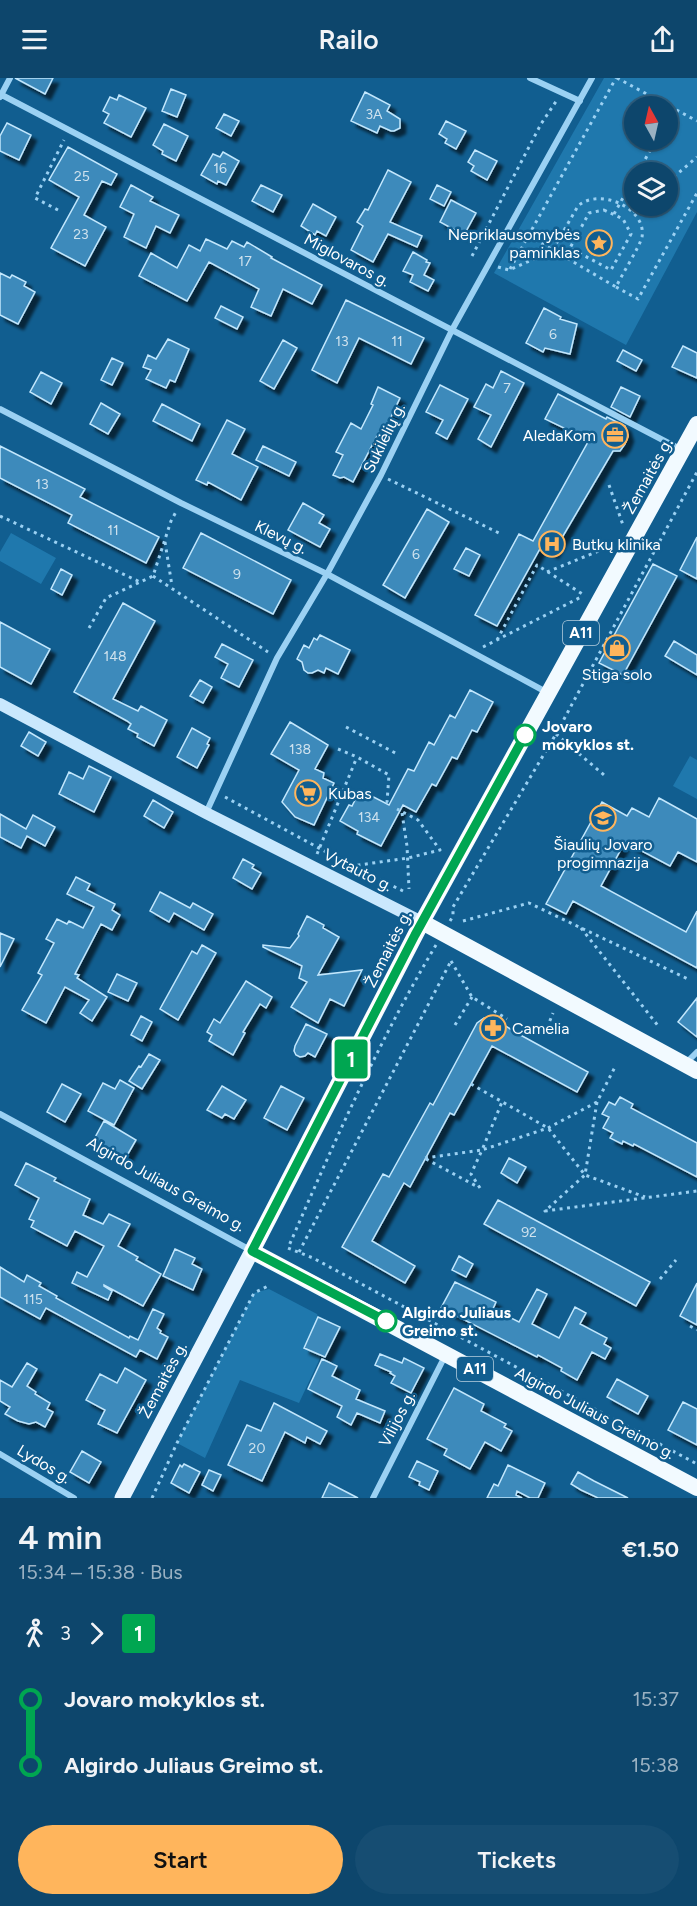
<!DOCTYPE html>
<meta charset="utf-8">
<style>
body{margin:0;font-family:Figtree,sans-serif;background:#164d72;color:#f1f3f6;height:100vh;display:flex;flex-direction:column;font-size:22px;white-space:nowrap}
*{box-sizing:border-box;margin:0}
p{font-size:20px;color:#9ab1c2}
.icon{flex:none;width:33px;height:33px;fill:none;stroke:currentColor;stroke-width:2;stroke-linecap:round;stroke-linejoin:round}
.map{position:relative;height:1420px;overflow:hidden}
.drawer{display:flex;flex-direction:column;background:#0d466c;flex:1}
.drawer>*{flex:none}
.badge{padding:0 12px;border-radius:4px;font-size:21px;line-height:39px}
.needle{width:39px;rotate:352deg}
.controls{position:absolute;left:624px;top:18px;display:grid;gap:12px}
.controls a{display:grid;place-items:center;width:54px;height:54px;border-radius:50%;background:#0d466c;box-shadow:0 2px 4px #0004,0 0 0 2px #2d5e7f;font-size:30px}
.map>.badge{position:absolute;translate:-50% -50%;box-shadow:0 0 0 3px #fff}
.legs{display:flex;align-items:center;gap:9px;height:66px;padding:0 18px;font-size:20px}
.legs p{margin-inline-start:auto}
.overview{display:flex;align-items:center;justify-content:space-between;height:102px;padding:0 18px}
h1{font-size:33px;font-weight:600;line-height:45px}
.primary-button{display:flex;gap:12px;margin-top:auto;padding:12px 18px}
.primary-button a{flex:1;height:69px;border-radius:36px;background:#ffb55c;color:#111;font-size:24px;font-weight:600;line-height:69px;text-align:center}
.primary-button a+a{background:#164d72;color:#f1f3f6}
ul{padding:0 18px;list-style:none}
li{display:flex;align-items:center;gap:21px;height:66px;font-size:22px}
li i{display:grid;place-items:center;width:9px;height:100%;margin:0 8px;background:currentColor}
li i::after{content:'';width:15px;height:15px;margin:-8px;border:4px solid;border-radius:50%;background:#0d466c}
li p{margin-inline-start:auto}
li:first-child i{background:linear-gradient(#0000 50%,currentColor 0)}
li:last-child i{background:linear-gradient(currentColor 50%,#0000 0)}
header{display:flex;justify-content:space-between;align-items:center;height:78px;padding:0 18px;background:#0d466c;font-size:27px;font-weight:600}
.map>svg:first-child{display:block}
.green{fill:#1f78ad;fill-rule:evenodd}
.building{fill:#3e8abb;stroke:#c2e7fd;stroke-width:1.5;filter:url(#shadow)}
.lines{fill:none;stroke-linecap:round;stroke-linejoin:round}
.path{stroke:#9bd1f3;stroke-width:3;stroke-dasharray:3 4.5;stroke-linecap:butt}
.minor{stroke:#9bd1f3;stroke-width:6}
.secondary{stroke:#cae8fd;stroke-width:12}
.primary{stroke:#e6f4ff;stroke-width:15}
.trunk{stroke:#f2faff;stroke-width:16}
.line-1-casing{stroke:#fff;stroke-width:14}
.line-1{stroke:#00a651;stroke-width:9}
.stop-1-dot{fill:#fff;stroke:#00a651;stroke-width:3}
.labels{text-anchor:middle;dominant-baseline:central;stroke-width:5;stroke-linejoin:round;paint-order:stroke}
.number-label{font-size:14px;fill:#cfe2ee}
.shield{fill:#115e90;stroke:#b8cfde;stroke-width:1.5}
.shield-label{font-size:15px;font-weight:bold;fill:#fff}
.poi-label{font-size:16px;fill:#fff;stroke:#115e90;text-anchor:start}
.street-label{font-size:16px;fill:#fff;stroke:#115e90}
.stop-label{font-size:16px;font-weight:bold;fill:#fff;stroke:#115e90;text-anchor:start}
</style>
<header><svg class="icon" aria-label="menu" viewBox="0 0 24 24"><path d="M4 6h16M4 12h16M4 18h16"/></svg>Railo<svg class="icon" aria-label="share" viewBox="0 0 24 24"><path d="M12 15V3M7 8l5-5 5 5M5 13v7h14v-7"/></svg></header>
<div class="map">
<svg width="697" height="1420" viewBox="0 0 697 1420">
<defs>
<filter id="shadow"><feDropShadow dx="5.5" dy="5.5" stdDeviation="1.5" flood-color="#0009"/></filter>
</defs>
<rect width="100%" height="100%" fill="#115e90"/>
<path class="green" d="M 604,0 L 697,0 L 697,134 L 626,267 L 494,195 ZM 634,28 L 668,28 L 668,62 L 634,62 ZM 634,94 L 668,94 L 668,128 L 634,128 Z
M 11,455 L 56,480 L 41,506 L 0,483 L 0,474 Z
M 690,678 L 697,682 L 697,721 L 673,708 Z
M 269,1211 L 317,1236 L 318,1239 L 304,1270 L 321,1278 L 299,1325 L 240,1302 L 205,1380 L 177,1365 L 254,1215 Z"/>
<path class="building" d="M 15,0 L 53,0 L 45,16 Z
M 171,11 L 186,17 L 177,39 L 162,33 Z
M 365,14 L 390,27 L 387,33 L 400,41 L 400,50 L 394,53 L 391,53 L 380,48 L 377,55 L 351,43 Z
M 119,17 L 146,30 L 131,59 L 104,45 L 109,36 L 103,33 L 110,19 L 117,22 Z
M 224,36 L 239,43 L 231,58 L 216,50 Z
M 446,43 L 466,53 L 456,71 L 445,65 L 447,61 L 439,56 Z
M 7,45 L 31,57 L 19,82 L 0,73 L 0,58 Z
M 164,46 L 188,58 L 176,83 L 162,76 L 163,73 L 153,67 Z
M 68,69 L 117,96 L 111,107 L 102,103 L 84,137 L 106,149 L 85,188 L 51,170 L 79,119 L 49,102 Z
M 475,72 L 497,83 L 487,102 L 471,93 L 474,88 L 468,84 Z
M 223,74 L 239,83 L 226,107 L 218,103 L 217,106 L 201,97 L 213,76 L 220,79 Z
M 388,92 L 411,104 L 390,144 L 422,158 L 417,169 L 388,156 L 373,184 L 351,172 L 363,148 L 357,144 L 365,131 L 368,132 Z
M 131,107 L 153,119 L 150,123 L 179,137 L 170,155 L 156,148 L 146,170 L 124,159 L 134,136 L 120,129 Z
M 261,107 L 282,117 L 273,134 L 252,123 Z
M 437,107 L 451,114 L 444,128 L 430,121 Z
M 451,122 L 476,135 L 464,157 L 440,144 Z
M 313,126 L 336,139 L 326,158 L 317,153 L 315,157 L 301,148 Z
M 206,161 L 227,171 L 232,163 L 244,169 L 247,164 L 272,179 L 271,180 L 322,207 L 312,226 L 283,211 L 271,238 L 251,229 L 259,211 L 209,184 L 187,223 L 139,198 L 151,175 L 177,190 L 189,167 L 200,173 Z
M 413,174 L 427,182 L 426,184 L 430,185 L 424,197 L 434,202 L 428,213 L 410,204 L 413,197 L 403,193 Z
M 0,195 L 10,200 L 12,197 L 26,204 L 24,208 L 35,214 L 18,246 L 0,237 Z
M 346,222 L 424,260 L 411,286 L 359,260 L 337,305 L 312,292 Z
M 221,228 L 243,239 L 237,251 L 215,240 Z
M 544,230 L 561,239 L 560,241 L 577,246 L 570,276 L 545,270 L 543,274 L 526,265 Z
M 168,261 L 189,271 L 175,304 L 170,302 L 166,310 L 146,301 L 151,292 L 143,289 L 148,277 L 156,281 Z
M 283,262 L 297,270 L 274,311 L 260,303 Z
M 683,268 L 697,275 L 697,300 L 672,289 Z
M 623,272 L 642,282 L 636,293 L 617,283 Z
M 112,280 L 123,285 L 112,307 L 101,302 Z
M 501,293 L 524,305 L 491,369 L 478,361 L 491,337 L 474,329 L 486,306 L 493,310 Z
M 41,294 L 62,305 L 51,326 L 30,314 Z
M 440,307 L 468,321 L 447,361 L 436,355 L 443,342 L 426,334 Z
M 378,309 L 400,320 L 381,360 L 377,358 L 353,404 L 344,399 L 340,400 L 333,397 L 343,377 L 336,374 L 351,345 L 361,351 L 373,327 L 371,326 Z
M 621,309 L 640,318 L 630,339 L 611,329 Z
M 558,316 L 606,341 L 607,339 L 625,348 L 628,358 L 625,366 L 620,373 L 613,373 L 553,475 L 541,469 L 497,548 L 475,537 L 519,456 L 533,463 L 589,362 L 545,341 Z
M 101,325 L 120,336 L 108,356 L 90,346 Z
M 162,326 L 200,346 L 192,363 L 153,343 Z
M 227,342 L 245,351 L 232,376 L 258,389 L 241,422 L 208,404 L 207,407 L 196,402 Z
M 0,368 L 85,411 L 80,419 L 159,459 L 146,485 L 68,445 L 72,437 L 0,400 Z
M 263,368 L 296,384 L 289,398 L 256,382 Z
M 303,425 L 324,437 L 319,445 L 330,451 L 320,469 L 288,452 Z
M 427,431 L 449,444 L 405,520 L 383,507 Z
M 201,455 L 291,502 L 273,536 L 183,490 Z
M 697,459 L 697,501 L 680,492 Z
M 466,470 L 480,477 L 469,498 L 454,491 Z
M 653,486 L 677,498 L 623,597 L 599,585 Z
M 61,491 L 72,497 L 62,517 L 51,511 Z
M 123,525 L 155,543 L 113,621 L 138,633 L 141,628 L 167,642 L 154,668 L 137,659 L 138,656 L 128,651 L 131,646 L 127,643 L 74,614 Z
M 0,544 L 50,571 L 31,606 L 0,589 Z
M 320,557 L 350,572 L 338,596 L 326,590 L 324,595 L 318,592 L 312,595 L 308,595 L 304,592 L 302,584 L 297,581 L 304,567 L 309,570 L 314,560 L 317,562 Z
M 674,563 L 697,577 L 697,597 L 665,578 Z
M 222,566 L 253,582 L 239,609 L 221,600 L 228,586 L 215,579 Z
M 200,602 L 212,609 L 203,625 L 190,618 Z
M 470,612 L 493,624 L 477,654 L 472,652 L 457,681 L 452,679 L 436,708 L 432,706 L 416,734 L 403,727 L 381,768 L 357,756 L 358,753 L 340,743 L 349,727 L 352,728 L 360,712 L 389,727 L 408,691 L 414,693 L 429,664 L 434,667 L 450,637 L 455,640 Z
M 290,644 L 328,667 L 315,691 L 324,695 L 323,700 L 334,705 L 314,747 L 295,739 L 282,724 L 299,692 L 271,676 Z
M 192,650 L 210,660 L 207,666 L 209,667 L 197,690 L 177,679 Z
M 29,654 L 46,664 L 38,678 L 21,668 Z
M 89,688 L 111,699 L 94,734 L 59,716 L 69,694 L 83,701 Z
M 659,720 L 697,741 L 697,784 L 678,774 L 670,788 L 625,764 L 601,808 L 686,854 L 697,833 L 697,890 L 573,823 L 566,836 L 546,826 L 602,724 L 627,738 L 632,730 L 649,739 Z
M 153,722 L 173,734 L 164,750 L 144,738 Z
M 0,736 L 26,751 L 33,737 L 55,749 L 45,768 L 27,758 L 21,770 L 0,759 Z
M 243,781 L 254,787 L 252,790 L 261,795 L 252,811 L 233,800 Z
M 76,799 L 90,806 L 87,812 L 115,826 L 112,832 L 120,837 L 112,852 L 101,846 L 75,896 L 79,897 L 77,900 L 107,919 L 92,943 L 80,935 L 89,922 L 65,909 L 46,945 L 22,932 L 42,897 L 38,895 L 54,865 L 46,861 L 57,841 L 67,846 L 69,843 L 83,850 L 94,829 L 67,816 Z
M 160,814 L 190,830 L 193,825 L 213,836 L 204,852 L 174,835 L 169,844 L 150,833 Z
M 307,838 L 324,847 L 323,850 L 339,859 L 318,897 L 362,892 L 344,928 L 330,921 L 318,945 L 291,929 L 307,904 L 299,900 L 302,888 L 263,869 L 263,867 L 290,870 L 299,858 L 298,856 Z
M 0,855 L 14,861 L 0,889 Z
M 202,867 L 216,875 L 178,942 L 160,931 L 192,873 L 197,876 Z
M 117,896 L 137,905 L 128,923 L 108,914 Z
M 246,903 L 272,919 L 266,930 L 260,926 L 243,954 L 245,955 L 233,977 L 209,963 L 212,957 L 207,954 L 214,941 L 220,945 Z
M 697,920 L 697,959 L 678,944 Z
M 141,938 L 152,944 L 142,963 L 131,957 Z
M 484,940 L 493,940 L 515,954 L 588,994 L 577,1014 L 492,968 L 454,1037 L 450,1035 L 410,1109 L 404,1105 L 372,1163 L 415,1188 L 405,1205 L 342,1169 L 383,1096 L 389,1099 L 430,1025 L 433,1027 L 477,945 Z
M 306,946 L 327,956 L 315,979 L 308,975 L 305,978 L 300,979 L 296,977 L 294,973 L 295,968 Z
M 149,976 L 160,982 L 142,1011 L 129,1003 L 139,988 L 141,989 Z
M 120,1002 L 134,1010 L 114,1047 L 88,1033 L 103,1005 L 115,1011 Z
M 62,1006 L 81,1016 L 65,1044 L 47,1034 Z
M 222,1008 L 246,1022 L 234,1041 L 225,1036 L 222,1040 L 207,1032 Z
M 281,1008 L 304,1020 L 287,1052 L 264,1040 Z
M 620,1019 L 633,1026 L 631,1030 L 697,1065 L 697,1099 L 634,1066 L 633,1068 L 623,1063 L 622,1066 L 610,1060 L 613,1055 L 603,1050 L 609,1039 L 602,1036 L 609,1024 L 615,1027 Z
M 104,1043 L 136,1062 L 125,1081 L 93,1063 Z
M 509,1080 L 526,1089 L 517,1105 L 501,1095 Z
M 26,1085 L 56,1100 L 54,1103 L 90,1121 L 83,1137 L 103,1146 L 109,1136 L 130,1146 L 118,1168 L 138,1179 L 136,1182 L 161,1196 L 143,1228 L 104,1207 L 104,1208 L 112,1213 L 108,1222 L 72,1205 L 77,1194 L 87,1199 L 104,1168 L 75,1153 L 67,1168 L 31,1149 L 34,1143 L 29,1141 L 39,1120 L 15,1107 Z
M 498,1122 L 650,1204 L 636,1228 L 484,1146 Z
M 175,1171 L 195,1180 L 192,1186 L 202,1191 L 193,1212 L 163,1198 Z
M 459,1178 L 473,1186 L 466,1199 L 452,1192 Z
M 0,1189 L 24,1204 L 27,1197 L 41,1205 L 39,1208 L 57,1218 L 56,1220 L 129,1260 L 130,1258 L 138,1262 L 153,1231 L 164,1236 L 157,1250 L 161,1253 L 160,1255 L 168,1259 L 157,1281 L 140,1272 L 136,1279 L 46,1230 L 40,1241 L 0,1219 Z
M 455,1204 L 496,1224 L 493,1231 L 519,1244 L 537,1211 L 547,1216 L 532,1246 L 559,1260 L 575,1229 L 586,1235 L 580,1246 L 607,1260 L 604,1266 L 611,1270 L 605,1281 L 592,1274 L 577,1302 L 561,1293 L 562,1290 L 538,1277 L 537,1279 L 441,1230 Z
M 697,1205 L 697,1247 L 680,1238 Z
M 318,1239 L 340,1249 L 325,1279 L 304,1270 Z
M 380,1276 L 402,1285 L 404,1280 L 424,1290 L 411,1315 L 391,1305 L 395,1298 L 390,1295 L 391,1294 L 375,1287 Z
M 322,1281 L 337,1288 L 332,1298 L 360,1312 L 356,1321 L 385,1333 L 380,1345 L 357,1335 L 351,1347 L 337,1339 L 342,1328 L 308,1311 Z
M 27,1285 L 37,1291 L 27,1308 L 36,1314 L 35,1316 L 50,1325 L 47,1331 L 53,1334 L 45,1349 L 36,1344 L 29,1346 L 18,1343 L 5,1336 L 10,1329 L 0,1323 L 0,1302 L 12,1309 Z
M 125,1290 L 146,1302 L 117,1355 L 98,1346 L 105,1332 L 86,1322 L 100,1296 L 117,1305 Z
M 617,1301 L 648,1318 L 638,1336 L 607,1319 Z
M 454,1310 L 484,1326 L 481,1333 L 506,1346 L 504,1349 L 512,1353 L 501,1373 L 485,1364 L 470,1391 L 444,1377 L 447,1371 L 427,1361 Z
M 683,1324 L 697,1331 L 697,1367 L 668,1352 Z
M 274,1325 L 327,1353 L 320,1366 L 307,1359 L 305,1365 L 285,1354 L 262,1403 L 228,1387 L 247,1347 L 261,1353 Z
M 82,1373 L 101,1384 L 89,1405 L 70,1394 Z
M 417,1383 L 438,1393 L 429,1412 L 419,1407 L 420,1404 L 409,1399 Z
M 184,1386 L 200,1394 L 189,1415 L 171,1405 L 180,1387 L 182,1389 Z
M 508,1387 L 545,1405 L 538,1420 L 530,1420 L 517,1413 L 516,1417 L 522,1420 L 487,1420 L 494,1406 L 498,1408 Z
M 209,1392 L 221,1397 L 213,1413 L 202,1407 Z
M 578,1394 L 594,1403 L 628,1420 L 598,1420 L 581,1412 L 571,1406 Z
M 329,1405 L 358,1420 L 322,1420 Z"/>
<g class="lines">
<path class="path" d="M 617,0 L 697,43
M 668,41 L 674,30
M 638,94 L 656,62
M 668,104 L 697,79
M 58,132 L 35,120 L 64,62
M 604,132 L 623,141 L 631,156 L 611,192 L 570,170 L 589,135 Z
M 633,134 L 640,128
M 614,136 L 634,100
M 472,178 L 541,46 L 557,22
M 498,189 L 509,192 L 552,173 L 578,128 C 599,109 647,130 642,159 C 640,168 621,198 616,209 L 529,158
M 510,191 L 616,0
M 616,209 L 638,221 L 697,115
M 388,401 L 501,456
M 609,407 L 623,447
M 0,438 L 140,504
M 165,464 L 172,508
M 547,494 L 611,468
M 153,498 L 268,574
M 89,550 L 106,520 L 153,498 L 171,443 L 177,432
M 497,562 L 537,487 L 584,517
M 483,569 L 583,518
M 346,649 L 399,677
M 556,656 L 604,697
M 338,671 L 357,679 L 389,697 L 387,724 L 389,726
M 225,719 L 352,788 L 408,780 L 440,772 L 418,742 L 397,731
M 402,735 L 407,768 L 409,811
M 317,776 L 357,679
M 353,789 L 403,813
M 450,843 L 453,838 L 453,829 L 556,656 L 697,394
M 463,843 L 529,825 L 688,901
M 581,850 L 659,949
M 436,867 C 378,964 333,1067 288,1170 L 313,1180 L 697,1386
M 451,883 L 472,919 L 507,941
M 455,947 L 472,919
M 547,950 L 553,935
M 471,1006 L 548,1050 L 585,1097 L 645,1119
M 597,1024 L 585,1097 L 545,1133 L 697,1113
M 425,1080 L 482,1072 L 502,1024
M 426,1081 L 478,1109
M 480,1110 L 471,1096 L 482,1072 L 548,1050 L 597,1024 L 616,987
M 299,1174 L 451,883
M 660,1201 L 676,1182
M 690,1248 L 697,1252
M 152,1420 L 177,1365 L 254,1215 L 268,1208"/>
<path class="minor" d="M 530,0 L 580,23
M 0,16 L 680,371
M 0,19 L 10,0
M 0,331 L 181,425 L 327,496 L 548,615
M 206,735 L 277,580 L 327,496 L 381,397 L 452,252 L 592,0
M 687,984 L 697,974
M 0,1036 L 252,1173
M 0,1376 L 74,1420
M 373,1420 L 446,1276"/>
<path class="secondary" d="M 0,626 L 206,735 L 422,844"/>
<path class="primary" d="M 122,1420 L 252,1173"/>
<path class="trunk" d="M 697,346 L 422,844 L 252,1173 L 697,1410
M 422,844 L 697,993"/>
</g>
<g class="lines">
<g class="line-1-casing">
<path id="line-1" d="M 386,1243 L 252,1173 L 415,857 L 525,657"/>
</g>
<use href="#line-1" class="line-1"/>
</g>
<defs>
<g id="sight-ring" transform="scale(1.35)"><circle r="9.5" fill="#115e90" stroke="#ffb55c" stroke-width="1.5"/><path d="M0-6L1.8-2.2L6-1.7L2.9 1.2L3.7 5.4L0 3.3L-3.7 5.4L-2.9 1.2L-6-1.7L-1.8-2.2Z" fill="#ffb55c"/></g>
<g id="office-ring" transform="scale(1.35)"><circle r="9.5" fill="#115e90" stroke="#ffb55c" stroke-width="1.5"/><path d="M-6-3h4V-5.5h4V-3h4V5H-6ZM-1-4.5V-3h2v-1.5ZM-6 0V1H6V0Z" fill="#ffb55c"/></g>
<g id="hospital-ring" transform="scale(1.35)"><circle r="9.5" fill="#115e90" stroke="#ffb55c" stroke-width="1.5"/><path d="M-5-5h3v3.5h4V-5h3V5h-3V1.5h-4V5h-3Z" fill="#ffb55c"/></g>
<g id="shop-ring" transform="scale(1.35)"><circle r="9.5" fill="#115e90" stroke="#ffb55c" stroke-width="1.5"/><path d="M-5-2.5h2.3a2.7 3.5 0 0 1 5.4 0H5L5.5 6h-11ZM-1.5-2.5h3a1.5 2.3 0 0 0-3 0Z" fill="#ffb55c"/></g>
<g id="supermarket-ring" transform="scale(1.35)"><circle r="9.5" fill="#115e90" stroke="#ffb55c" stroke-width="1.5"/><path d="M-6-5.5h2.5l.6 2H6L4.5 2H-2.5L-4.4-4H-6ZM-1.5 3.2a1.3 1.3 0 1 0 .1 0ZM3 3.2a1.3 1.3 0 1 0 .1 0Z" fill="#ffb55c"/></g>
<g id="school-ring" transform="scale(1.35)"><circle r="9.5" fill="#115e90" stroke="#ffb55c" stroke-width="1.5"/><path d="M0-5L7-2L0 1L-7-2ZM-4 1L0 2.5L4 1V4Q0 6-4 4Z" fill="#ffb55c"/></g>
<g id="pharmacy-ring" transform="scale(1.35)"><circle r="9.5" fill="#115e90" stroke="#ffb55c" stroke-width="1.5"/><path d="M-2-6h4v4h4v4h-4v4h-4v-4h-4v-4h4Z" fill="#ffb55c"/></g>
</defs>
<g fill-rule="evenodd">
<use href="#sight-ring" x="599" y="165"/>
<use href="#office-ring" x="615" y="357"/>
<use href="#hospital-ring" x="552" y="466"/>
<use href="#shop-ring" x="617" y="570"/>
<use href="#supermarket-ring" x="308" y="715"/>
<use href="#school-ring" x="603" y="740"/>
<use href="#pharmacy-ring" x="493" y="950"/>
</g>
<g class="stop-1-dot">
<circle cx="525" cy="657" r="10"/>
<circle cx="386" cy="1243" r="10"/>
</g>
<g class="labels">
<g class="number-label">
<text x="374" y="36">3A</text>
<text x="220" y="90">16</text>
<text x="82" y="98">25</text>
<text x="81" y="156">23</text>
<text x="245" y="183">17</text>
<text x="553" y="256">6</text>
<text x="342" y="263">13</text>
<text x="397" y="263">11</text>
<text x="507" y="310">7</text>
<text x="42" y="406">13</text>
<text x="113" y="452">11</text>
<text x="416" y="476">6</text>
<text x="237" y="496">9</text>
<text x="115" y="578">148</text>
<text x="300" y="671">138</text>
<text x="369" y="739">134</text>
<text x="529" y="1154">92</text>
<text x="33" y="1221">115</text>
<text x="257" y="1370">20</text>
</g>
<g class="shield">
<rect x="563" y="543" width="36" height="24" rx="4.5"/>
<rect x="457" y="1279" width="36" height="24" rx="4.5"/>
</g>
<g class="shield-label">
<text x="581" y="555">A11</text>
<text x="475" y="1291">A11</text>
</g>
<g class="poi-label">
<text x="580" y="156" text-anchor="end">Nepriklausomybės<tspan x="580" dy="18">paminklas</tspan></text>
<text x="596" y="357" text-anchor="end">AledaKom</text>
<text x="572" y="466">Butkų klinika</text>
<text x="617" y="596" text-anchor="middle">Stiga solo</text>
<text x="328" y="715">Kubas</text>
<text x="603" y="766" text-anchor="middle">Šiaulių Jovaro<tspan x="603" dy="18">progimnazija</tspan></text>
<text x="512" y="950">Camelia</text>
</g>
<g class="street-label">
<text transform="translate(347 182) rotate(28)">Miglovaros g.</text>
<text transform="translate(384 360) rotate(-64)">Sukilėlių g.</text>
<text transform="translate(648 398) rotate(-61)">Žemaitės g.</text>
<text transform="translate(281 459) rotate(26)">Klevų g.</text>
<text transform="translate(358 792) rotate(27)">Vytauto g.</text>
<text transform="translate(388 871) rotate(-63)">Žemaitės g.</text>
<text transform="translate(166 1106) rotate(29)">Algirdo Juliaus Greimo g.</text>
<text transform="translate(163 1302) rotate(-62)">Žemaitės g.</text>
<text transform="translate(595 1335) rotate(28)">Algirdo Juliaus Greimo g.</text>
<text transform="translate(397 1341) rotate(-63)">Vilijos g.</text>
<text transform="translate(44 1386) rotate(31)">Lydos g.</text>
</g>
<g class="stop-label">
<text x="542" y="648">Jovaro<tspan x="542" dy="18">mokyklos st.</tspan></text>
<text x="402" y="1234">Algirdo Juliaus<tspan x="402" dy="18">Greimo st.</tspan></text>
</g>
</g>
</svg>
<div class="controls">
<a><svg class="needle" viewBox="-14 -14 28 28"><path d="M0-13l5 13h-10z" fill="#e53935"/><path d="M0 13l5-13h-10z" fill="#9ab1c2"/></svg></a>
<a><svg class="icon" aria-label="layers" viewBox="0 0 24 24"><path d="M12 4l9 5-9 5-9-5zM3 14l9 5 9-5"/></svg></a>
</div>
<b class="badge" style="left:351px;top:981px;background:#00a651;color:#fff">1</b>
</div>
<section class="drawer">
<div class="overview"><div><h1>4 min</h1><p>15:34 – 15:38 · Bus</p></div><b>€1.50</b></div>
<div class="legs"><svg class="icon" aria-label="walk" viewBox="0 0 24 24"><circle cx="13" cy="4" r="2"/><path d="M13 8l-2 6 4 7M11 14l-3 7M7 12l3-4h3l4 4"/></svg>3<svg class="icon" aria-label="forward" viewBox="0 0 24 24"><path d="M9 5l7 7-7 7"/></svg><b class="badge" style="background:#00a651;color:#fff">1</b></div>
<ul>
<li><i style="color:#00a651"></i><b>Jovaro mokyklos st.</b><p>15:37</p></li>
<li><i style="color:#00a651"></i><b>Algirdo Juliaus Greimo st.</b><p>15:38</p></li>
</ul>
<div class="primary-button"><a>Start</a><a>Tickets</a></div>
</section>
